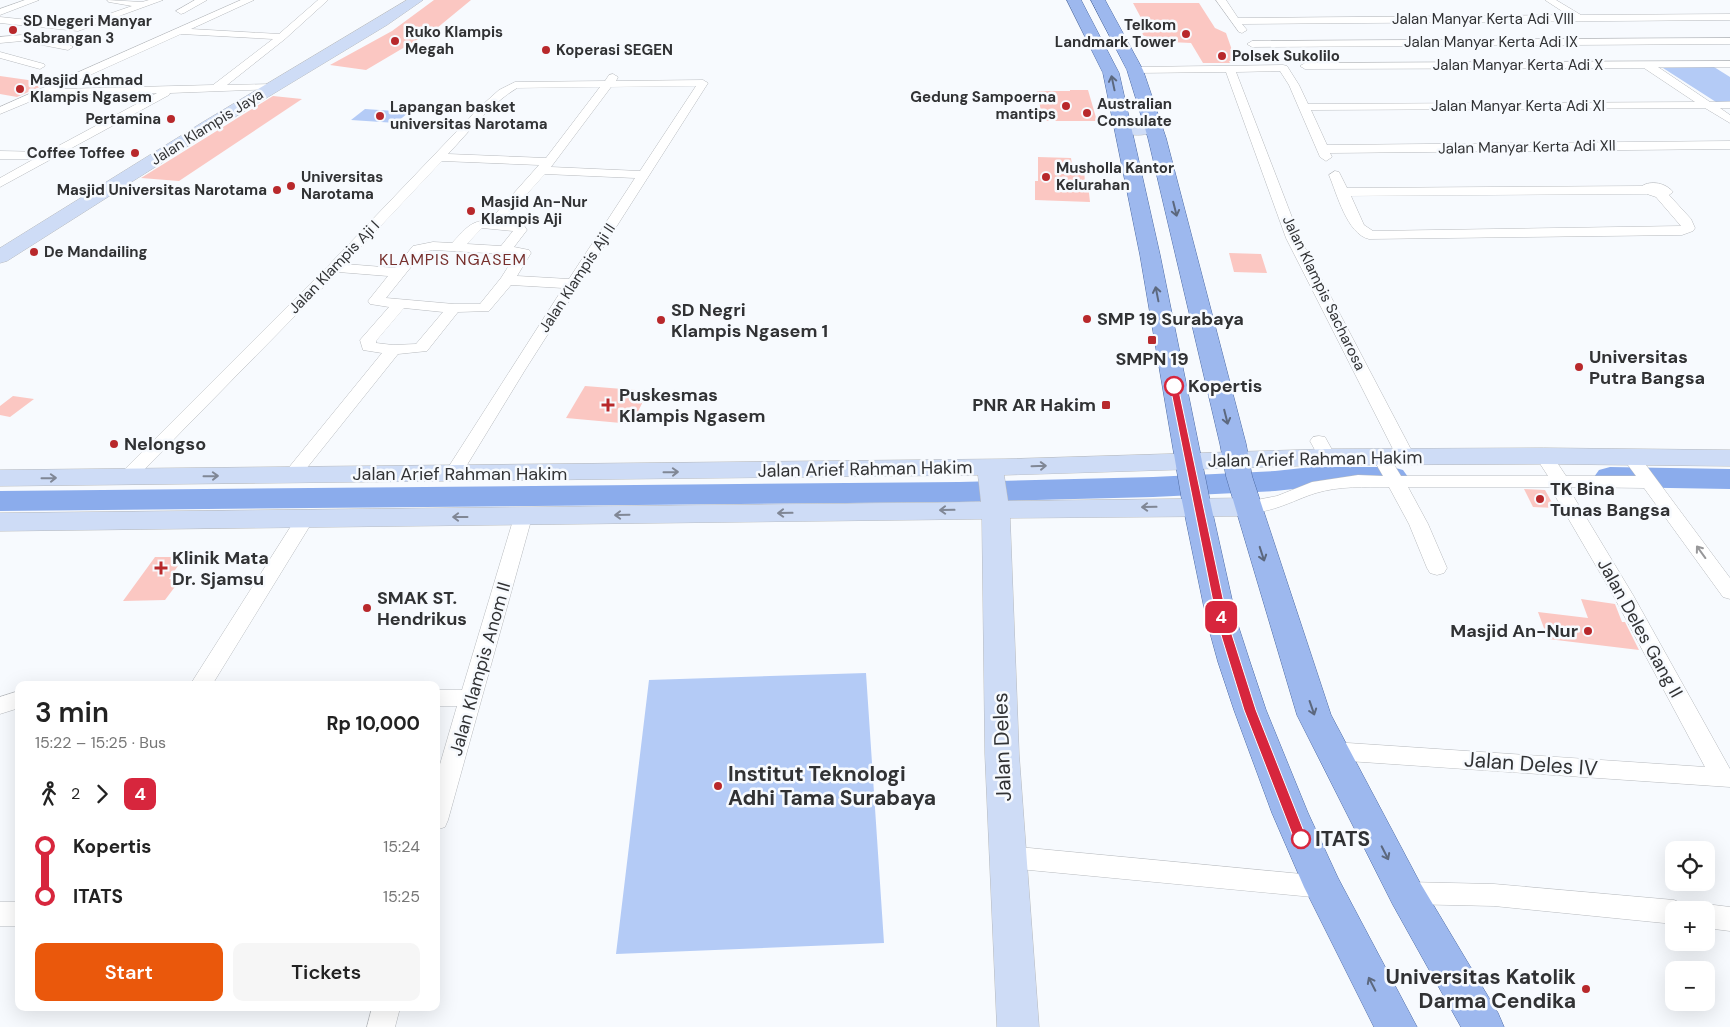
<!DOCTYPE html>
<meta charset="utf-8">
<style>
body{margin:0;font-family:"DM Sans",sans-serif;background:#f6f6f6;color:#222;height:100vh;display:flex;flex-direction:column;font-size:19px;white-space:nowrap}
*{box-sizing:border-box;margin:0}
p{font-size:16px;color:#767676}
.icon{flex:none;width:28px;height:28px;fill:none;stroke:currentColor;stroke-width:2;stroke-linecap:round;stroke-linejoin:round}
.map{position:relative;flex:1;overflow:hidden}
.drawer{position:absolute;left:15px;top:681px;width:425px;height:330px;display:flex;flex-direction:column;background:#fff;border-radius:10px;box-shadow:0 5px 20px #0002}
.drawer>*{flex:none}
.badge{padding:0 10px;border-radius:8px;font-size:18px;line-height:32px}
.buttons{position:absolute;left:1665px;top:841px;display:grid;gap:10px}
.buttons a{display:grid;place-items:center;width:50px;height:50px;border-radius:10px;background:#fff;box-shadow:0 5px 20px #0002;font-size:25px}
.map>.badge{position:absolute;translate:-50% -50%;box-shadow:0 0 0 2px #fff}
.legs{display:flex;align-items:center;gap:8px;height:55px;padding:0 20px;font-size:16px}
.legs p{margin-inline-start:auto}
.summary{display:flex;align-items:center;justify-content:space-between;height:85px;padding:0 20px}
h1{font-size:28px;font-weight:600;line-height:38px}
.action{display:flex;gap:10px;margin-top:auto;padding:10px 20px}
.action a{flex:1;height:58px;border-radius:10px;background:#ea580c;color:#fff;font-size:20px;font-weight:600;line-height:58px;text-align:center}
.action a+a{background:#f6f6f6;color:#222}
ul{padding:0 20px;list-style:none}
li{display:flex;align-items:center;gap:18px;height:50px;font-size:19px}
li i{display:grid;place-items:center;width:8px;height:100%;margin:0 6px;background:currentColor}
li i::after{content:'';width:12px;height:12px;margin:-6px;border:4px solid;border-radius:50%;background:#fff}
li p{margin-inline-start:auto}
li:first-child i{background:linear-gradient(#0000 50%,currentColor 0)}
li:last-child i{background:linear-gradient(currentColor 50%,#0000 0)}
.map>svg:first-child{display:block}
.green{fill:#b4cbf6}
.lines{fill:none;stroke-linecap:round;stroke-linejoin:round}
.river{fill:#8bacec;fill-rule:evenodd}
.building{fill:#fbc7c2}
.street-casing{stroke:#b7babe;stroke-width:1}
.secondary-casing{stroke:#b7babe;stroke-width:1}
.primary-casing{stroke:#4d6ba5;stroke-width:1}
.street{fill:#fff;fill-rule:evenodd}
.secondary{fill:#cedcf6;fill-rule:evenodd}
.primary{fill:#9db8ee;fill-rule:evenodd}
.oneway{stroke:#5c687e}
.oneway2{stroke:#808795}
.oneway3{stroke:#98989a}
.line-1{fill:#d7263d;stroke:#fff}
.poi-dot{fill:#b8282b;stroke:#f7fafe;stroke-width:2}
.stop-1-dot{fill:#fff;stroke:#d7263d;stroke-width:2.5}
.labels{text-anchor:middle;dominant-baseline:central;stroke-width:5;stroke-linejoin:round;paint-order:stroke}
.far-street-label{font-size:15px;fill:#313234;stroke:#f7fafe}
.far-poi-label{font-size:15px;font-weight:bold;fill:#313234;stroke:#f7fafe;text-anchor:start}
.far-quarter-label{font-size:16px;letter-spacing:1px;fill:#77302d;stroke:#f7fafe}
.poi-label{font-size:18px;font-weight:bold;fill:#313234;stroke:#f7fafe;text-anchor:start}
.stop-label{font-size:18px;font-weight:bold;fill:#313234;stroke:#f7fafe;text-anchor:start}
.street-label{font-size:18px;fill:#313234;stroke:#f7fafe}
.near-street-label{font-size:21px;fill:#313234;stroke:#f7fafe}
.near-poi-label{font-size:21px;font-weight:bold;fill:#313234;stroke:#f7fafe;text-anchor:start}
.near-stop-label{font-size:21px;font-weight:bold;fill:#313234;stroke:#f7fafe;text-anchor:start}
</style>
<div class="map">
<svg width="1730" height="1027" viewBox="0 0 1730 1027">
<rect width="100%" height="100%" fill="#f7fafe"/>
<path class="green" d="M 1714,67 L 1730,77 L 1730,101 L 1716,102 L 1663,68 Z
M 365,109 L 409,112 L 396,123 L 351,120 Z
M 866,673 L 884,943 L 616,954 L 649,680 Z"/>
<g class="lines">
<path class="river" d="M 1312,467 L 1392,467 L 1403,470 L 1408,477 L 1403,484 L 1392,487 L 1312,487 L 1275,491 L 1153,497 L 959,502 L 0,511 L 0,491 L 959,482 L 1153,477 L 1275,471 Z
M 1610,467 L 1730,469 L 1730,489 L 1610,487 L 1599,484 L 1594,477 L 1599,470 Z"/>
</g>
<path class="building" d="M 434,0 L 471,0 L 437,28 L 366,70 L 330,65 L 392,31 Z
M 1133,3 L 1199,3 L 1215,28 L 1226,33 L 1233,53 L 1238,60 L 1229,61 L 1230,63 L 1203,63 L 1191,43 L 1170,42 L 1141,35 L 1147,29 Z
M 0,76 L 49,83 L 17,97 L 0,94 Z
M 1070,90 L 1088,90 L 1097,121 L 1043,121 L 1037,91 L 1070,91 Z
M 273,96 L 302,99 L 179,181 L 141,178 Z
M 1038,157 L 1071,158 L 1072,165 L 1084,166 L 1085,184 L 1088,184 L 1090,202 L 1035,200 L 1035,181 L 1038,181 Z
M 1229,253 L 1261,254 L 1267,273 L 1234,272 Z
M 585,386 L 648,391 L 632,424 L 566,418 Z
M 13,396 L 34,399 L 10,417 L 0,415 L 0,406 Z
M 1524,489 L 1545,490 L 1555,508 L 1533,507 Z
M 155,557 L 184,557 L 169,579 L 180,580 L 165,600 L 123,601 Z
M 1581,599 L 1615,604 L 1622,622 L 1625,622 L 1639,650 L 1548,639 L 1538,612 L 1588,618 Z"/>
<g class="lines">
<g class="street-casing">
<path id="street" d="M 25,0 L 39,0 L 0,15 L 0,9 Z
M 107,0 L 142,2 L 149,0 L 163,0 L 78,31 L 0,23 L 0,17 L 77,25 L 132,6 L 109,2 Z
M 195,0 L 207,0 L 184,13 L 181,14 L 176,11 Z
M 241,0 L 254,0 L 191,29 L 279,34 L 318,0 L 328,0 L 285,39 L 227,85 L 271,84 L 276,87 L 275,89 L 170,93 L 169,95 L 0,187 L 0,178 L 34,159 L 0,159 L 0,151 L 47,152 L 157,93 L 52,95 L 48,94 L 0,114 L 0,107 ZM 181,34 L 273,39 L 213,85 L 59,89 Z
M 1216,0 L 1226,0 L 1238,18 L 1568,15 L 1545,0 L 1556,0 L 1581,15 L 1730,14 L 1730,20 L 1242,24 L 1247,30 L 1242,33 L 1239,32 Z
M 22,35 L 68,44 L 73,47 L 68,50 L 22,41 L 0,43 L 0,37 Z
M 1730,38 L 1730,44 L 1252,47 L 1247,44 L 1252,41 Z
M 0,52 L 44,64 L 45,66 L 40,69 L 0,58 Z
M 1730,61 L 1730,67 L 1658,67 L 1710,102 L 1730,102 L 1730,108 L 1720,108 L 1730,115 L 1730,123 L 1705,108 L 1311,110 L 1327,145 L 1730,141 L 1730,149 L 1330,153 L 1332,157 L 1326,161 L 1320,157 L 1289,85 L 1280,71 L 1236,72 L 1300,238 L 1415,457 L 1412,461 L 1406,462 L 1400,461 L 1397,457 L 1286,238 L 1226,72 L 1135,73 L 1130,70 L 1135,67 L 1283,65 L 1287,66 L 1299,85 L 1308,104 L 1695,102 L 1644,68 L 1305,69 L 1300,66 L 1305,63 Z
M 613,74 L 618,77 L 616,81 L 703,80 L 708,83 L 525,370 L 459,478 L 453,479 L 447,478 L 444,474 L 563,288 L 511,285 L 489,311 L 458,312 L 427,351 L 398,354 L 298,479 L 292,480 L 286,479 L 283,475 L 286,471 L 382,353 L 363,350 L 360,340 L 389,307 L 370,304 L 368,301 L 388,276 L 338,272 L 133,481 L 127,482 L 121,481 L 118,477 L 121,473 L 329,265 L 480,107 L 499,90 L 515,82 L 605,81 L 609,75 ZM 696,86 L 640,171 L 551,167 L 611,87 ZM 600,87 L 546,158 L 448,154 C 470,131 490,104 517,88 ZM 442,161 L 539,165 L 489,221 C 471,219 464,231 452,243 L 433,242 L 413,246 L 395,268 L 345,264 ZM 545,174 L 635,178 L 569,279 L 517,276 L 531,253 L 529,250 L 514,247 L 527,230 L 523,224 L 502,222 ZM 482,228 L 513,231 L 501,246 L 467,244 ZM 433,250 L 505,254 L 515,256 L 501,278 L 480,304 L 454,304 L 386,298 L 423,252 ZM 404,308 L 443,312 L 416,344 L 393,345 L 376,343 L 376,341 Z
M 1335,171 L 1339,172 L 1347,188 L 1642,186 C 1651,180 1666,183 1673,192 L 1669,195 L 1691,219 L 1695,228 L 1693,231 L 1682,235 L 1369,239 C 1347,234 1337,194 1329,175 ZM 1647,194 L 1656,197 L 1681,226 L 1373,231 L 1364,225 L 1351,196 Z
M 1319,436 L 1325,437 L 1336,457 L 1333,461 L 1327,462 L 1321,461 L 1310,441 L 1313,437 Z
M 1544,451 L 1550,452 L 1566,476 L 1636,476 L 1622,457 L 1625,453 L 1631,452 L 1637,453 L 1730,578 L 1730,599 L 1723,597 L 1644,488 L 1571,487 L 1572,494 L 1633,595 L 1730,769 L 1730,787 L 1333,760 L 1325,757 L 1321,751 L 1325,745 L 1333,742 L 1705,767 L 1613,595 L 1554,494 L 1553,487 L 1408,487 L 1428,524 L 1447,568 L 1444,573 L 1437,575 L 1430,573 L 1427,568 L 1409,524 L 1389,487 C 1365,487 1339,486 1316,493 C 1293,500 1266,517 1241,511 L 1239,507 L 1241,503 L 1277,496 L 1312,482 L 1358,475 L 1383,476 L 1372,457 L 1375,453 L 1381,452 L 1387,453 L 1401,476 L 1548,476 L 1535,456 L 1538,452 Z
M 523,511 L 530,513 L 532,517 L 448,820 L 445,827 L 436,830 L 436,778 L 457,706 L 436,706 L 436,690 L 462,690 L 514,517 L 516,513 Z
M 305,513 L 312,515 L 314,519 L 212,685 L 190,685 L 298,515 Z
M 19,691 L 19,708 L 0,714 L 0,697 Z
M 1008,846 L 1323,876 L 1332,879 L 1336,887 L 1332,895 L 1323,898 L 1008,868 L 999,865 L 995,857 L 999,849 Z
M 1406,882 L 1494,884 L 1674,900 L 1683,904 L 1686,910 L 1674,910 L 1674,924 L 1494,906 L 1406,904 L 1397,901 L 1393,893 L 1397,885 Z
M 0,902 L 19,902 L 19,926 L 0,926 Z
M 1706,904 L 1730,907 L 1730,931 L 1706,928 L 1706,910 L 1696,910 Z
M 372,1008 L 400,1008 L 395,1027 L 367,1027 Z"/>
</g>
<g class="secondary-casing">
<path id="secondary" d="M 407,0 L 423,0 L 387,25 L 215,129 L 7,261 L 0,263 L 0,248 L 203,122 Z
M 1122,121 L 1138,125 L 1153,121 L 1159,122 L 1161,126 C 1153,138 1122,138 1114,126 L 1116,122 Z
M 1544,448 L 1730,450 L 1730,466 L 1544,464 L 1327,465 L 1004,475 L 1008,501 L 1248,498 L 1258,501 L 1262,507 L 1258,513 L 1248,516 L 1010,518 L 1019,754 L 1039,1027 L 997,1027 L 985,754 L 982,519 L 0,531 L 0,513 L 981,502 L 978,475 L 0,486 L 0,470 L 1005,459 L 1327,449 Z"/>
</g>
<g class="primary-casing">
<path id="primary" d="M 1067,0 L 1081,0 L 1119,73 L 1160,255 L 1210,501 L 1237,622 L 1250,662 L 1266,710 L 1308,813 L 1338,878 L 1417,1027 L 1374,1027 L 1304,887 L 1272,813 L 1234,710 L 1218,662 L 1207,622 L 1182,501 L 1140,255 L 1103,73 Z
M 1091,0 L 1105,0 L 1143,70 L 1166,138 L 1246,444 L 1252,476 L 1331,715 L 1419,881 L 1498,1013 L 1504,1027 L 1461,1027 L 1393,905 L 1297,715 L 1226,476 L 1220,444 L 1148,138 L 1127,70 Z"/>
</g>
<use href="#street" class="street"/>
<use href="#secondary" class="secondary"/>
<use href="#primary" class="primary"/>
</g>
<defs><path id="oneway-shaft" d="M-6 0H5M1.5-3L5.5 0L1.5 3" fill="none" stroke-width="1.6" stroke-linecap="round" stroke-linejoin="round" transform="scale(1.25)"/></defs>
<g class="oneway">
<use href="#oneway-shaft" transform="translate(1113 83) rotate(-102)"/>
<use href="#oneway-shaft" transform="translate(1175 209) rotate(76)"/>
<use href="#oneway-shaft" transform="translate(1157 294) rotate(-101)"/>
<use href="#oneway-shaft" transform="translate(1226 417) rotate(76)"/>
<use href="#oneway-shaft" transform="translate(1262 554) rotate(72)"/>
<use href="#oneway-shaft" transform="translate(1312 708) rotate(71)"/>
<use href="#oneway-shaft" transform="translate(1385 853) rotate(63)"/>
<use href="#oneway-shaft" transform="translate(1372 984) rotate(-117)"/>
</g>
<g class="oneway2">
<use href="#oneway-shaft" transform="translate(1039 466) rotate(-2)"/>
<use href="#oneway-shaft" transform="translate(671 472) rotate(-1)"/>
<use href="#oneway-shaft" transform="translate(211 476) rotate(-1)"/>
<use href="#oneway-shaft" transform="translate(49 478) rotate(-1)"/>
<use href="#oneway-shaft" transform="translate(1149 507) rotate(179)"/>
<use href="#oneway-shaft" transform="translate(947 510) rotate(179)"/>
<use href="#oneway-shaft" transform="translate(785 513) rotate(179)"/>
<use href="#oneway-shaft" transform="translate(622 515) rotate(179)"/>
<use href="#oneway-shaft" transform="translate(460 517) rotate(180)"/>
</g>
<use class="oneway3" href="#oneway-shaft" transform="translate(1701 552) rotate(-126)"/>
<path class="line-1" d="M 1171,384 L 1178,386 L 1228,622 L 1256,710 L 1307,839 L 1305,842 L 1301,844 L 1296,842 L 1294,839 L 1244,710 L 1217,622 L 1170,386 Z"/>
<g class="poi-dot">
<circle cx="13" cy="30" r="5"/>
<circle cx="1186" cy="34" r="5"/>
<circle cx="395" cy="41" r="5"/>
<circle cx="546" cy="50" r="5"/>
<circle cx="1222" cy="56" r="5"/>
<circle cx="20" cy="89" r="5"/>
<circle cx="1066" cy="106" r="5"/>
<circle cx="1087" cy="113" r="5"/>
<circle cx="380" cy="116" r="5"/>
<circle cx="171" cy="119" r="5"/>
<circle cx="135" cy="153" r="5"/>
<circle cx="1046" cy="177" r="5"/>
<circle cx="291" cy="186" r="5"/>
<circle cx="277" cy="190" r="5"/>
<circle cx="471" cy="211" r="5"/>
<circle cx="34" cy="252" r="5"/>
<circle cx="1087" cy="319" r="5"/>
<circle cx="661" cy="320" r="5"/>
<rect x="1147" y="335" width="10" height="10" rx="2.5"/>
<circle cx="1579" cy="367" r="5"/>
<path d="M605.5 397.5h5v5h5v5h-5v5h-5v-5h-5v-5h5z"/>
<rect x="1101" y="400" width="10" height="10" rx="2.5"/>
<circle cx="114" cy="444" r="5"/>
<circle cx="1540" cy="499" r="5"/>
<path d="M158.5 560.5h5v5h5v5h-5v5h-5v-5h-5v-5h5z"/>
<circle cx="367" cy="608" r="5"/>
<circle cx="1588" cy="631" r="5"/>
<circle cx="718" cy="786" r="5"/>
<circle cx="1586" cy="989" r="5"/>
</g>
<g class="stop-1-dot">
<circle cx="1174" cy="386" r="9"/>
<circle cx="1301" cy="839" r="9"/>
</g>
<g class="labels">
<g class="far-street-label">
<text x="1483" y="19">Jalan Manyar Kerta Adi VIII</text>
<text x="1491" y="42">Jalan Manyar Kerta Adi IX</text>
<text x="1518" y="65">Jalan Manyar Kerta Adi X</text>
<text x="1518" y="106">Jalan Manyar Kerta Adi XI</text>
<text transform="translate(207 127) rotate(-32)">Jalan Klampis Jaya</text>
<text transform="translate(1527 147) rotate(-1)">Jalan Manyar Kerta Adi XII</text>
<text transform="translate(334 267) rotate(-46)">Jalan Klampis Aji I</text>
<text transform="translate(577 278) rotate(-57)">Jalan Klampis Aji II</text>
<text transform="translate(1324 293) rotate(64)">Jalan Klampis Sacharosa</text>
</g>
<g class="far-poi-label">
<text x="23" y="21">SD Negeri Manyar<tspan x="23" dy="17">Sabrangan 3</tspan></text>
<text x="1176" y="25" text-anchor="end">Telkom<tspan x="1176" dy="17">Landmark Tower</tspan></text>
<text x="405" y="32">Ruko Klampis<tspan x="405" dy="17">Megah</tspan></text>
<text x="556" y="50">Koperasi SEGEN</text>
<text x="1232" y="56">Polsek Sukolilo</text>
<text x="30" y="80">Masjid Achmad<tspan x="30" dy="17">Klampis Ngasem</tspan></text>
<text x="1056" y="97" text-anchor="end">Gedung Sampoerna<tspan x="1056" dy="17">mantips</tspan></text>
<text x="1097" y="104">Australian<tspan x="1097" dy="17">Consulate</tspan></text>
<text x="390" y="107">Lapangan basket<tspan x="390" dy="17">universitas Narotama</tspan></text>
<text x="161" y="119" text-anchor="end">Pertamina</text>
<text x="125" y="153" text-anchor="end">Coffee Toffee</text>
<text x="1056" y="168">Musholla Kantor<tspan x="1056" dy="17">Kelurahan</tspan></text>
<text x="301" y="177">Universitas<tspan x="301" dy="17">Narotama</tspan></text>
<text x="267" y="190" text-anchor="end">Masjid Universitas Narotama</text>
<text x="481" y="202">Masjid An-Nur<tspan x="481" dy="17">Klampis Aji</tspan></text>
<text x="44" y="252">De Mandailing</text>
</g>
<g class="far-quarter-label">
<text x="453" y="259">KLAMPIS NGASEM</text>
</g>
<g class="poi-label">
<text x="671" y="310">SD Negri<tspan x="671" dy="21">Klampis Ngasem 1</tspan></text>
<text x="1097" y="319">SMP 19 Surabaya</text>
<text x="1589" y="357">Universitas<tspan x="1589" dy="21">Putra Bangsa</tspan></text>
<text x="1152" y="359" text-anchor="middle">SMPN 19</text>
<text x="619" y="395">Puskesmas<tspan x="619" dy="21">Klampis Ngasem</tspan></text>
<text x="1096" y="405" text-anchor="end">PNR AR Hakim</text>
<text x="124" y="444">Nelongso</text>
<text x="1550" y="489">TK Bina<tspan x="1550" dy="21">Tunas Bangsa</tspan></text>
<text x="172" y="558">Klinik Mata<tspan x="172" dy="21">Dr. Sjamsu</tspan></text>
<text x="377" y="598">SMAK ST.<tspan x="377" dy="21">Hendrikus</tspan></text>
<text x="1578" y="631" text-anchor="end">Masjid An-Nur</text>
</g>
<g class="stop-label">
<text x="1188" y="386">Kopertis</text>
</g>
<g class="street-label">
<text transform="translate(1315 459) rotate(-1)">Jalan Arief Rahman Hakim</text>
<text transform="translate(865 469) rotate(-1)">Jalan Arief Rahman Hakim</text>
<text x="460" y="474">Jalan Arief Rahman Hakim</text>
<text transform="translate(1640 628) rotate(61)">Jalan Deles Gang II</text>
<text transform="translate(480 669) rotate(-74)">Jalan Klampis Anom II</text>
</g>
<g class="near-street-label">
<text transform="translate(1002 747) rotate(-92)">Jalan Deles</text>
<text transform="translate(1531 764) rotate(4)">Jalan Deles IV</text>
</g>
<g class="near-poi-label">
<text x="728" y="774">Institut Teknologi<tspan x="728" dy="24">Adhi Tama Surabaya</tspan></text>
<text x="1576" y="977" text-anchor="end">Universitas Katolik<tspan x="1576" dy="24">Darma Cendika</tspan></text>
</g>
<g class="near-stop-label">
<text x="1315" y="839">ITATS</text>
</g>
</g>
</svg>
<div class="buttons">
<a><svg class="icon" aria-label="locate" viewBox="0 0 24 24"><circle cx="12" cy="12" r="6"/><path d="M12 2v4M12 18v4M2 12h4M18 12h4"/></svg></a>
<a>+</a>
<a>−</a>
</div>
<b class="badge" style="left:1221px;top:617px;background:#d7263d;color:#fff">4</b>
<section class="drawer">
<div class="summary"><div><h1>3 min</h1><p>15:22 – 15:25 · Bus</p></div><b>Rp 10,000</b></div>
<div class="legs"><svg class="icon" aria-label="walk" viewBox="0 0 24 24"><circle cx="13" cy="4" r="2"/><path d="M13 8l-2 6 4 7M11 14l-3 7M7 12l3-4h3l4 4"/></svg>2<svg class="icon" aria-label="forward" viewBox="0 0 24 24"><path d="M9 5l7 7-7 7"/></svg><b class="badge" style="background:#d7263d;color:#fff">4</b></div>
<ul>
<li><i style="color:#d7263d"></i><b>Kopertis</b><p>15:24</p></li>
<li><i style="color:#d7263d"></i><b>ITATS</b><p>15:25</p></li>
</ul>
<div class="action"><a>Start</a><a>Tickets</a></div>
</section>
</div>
